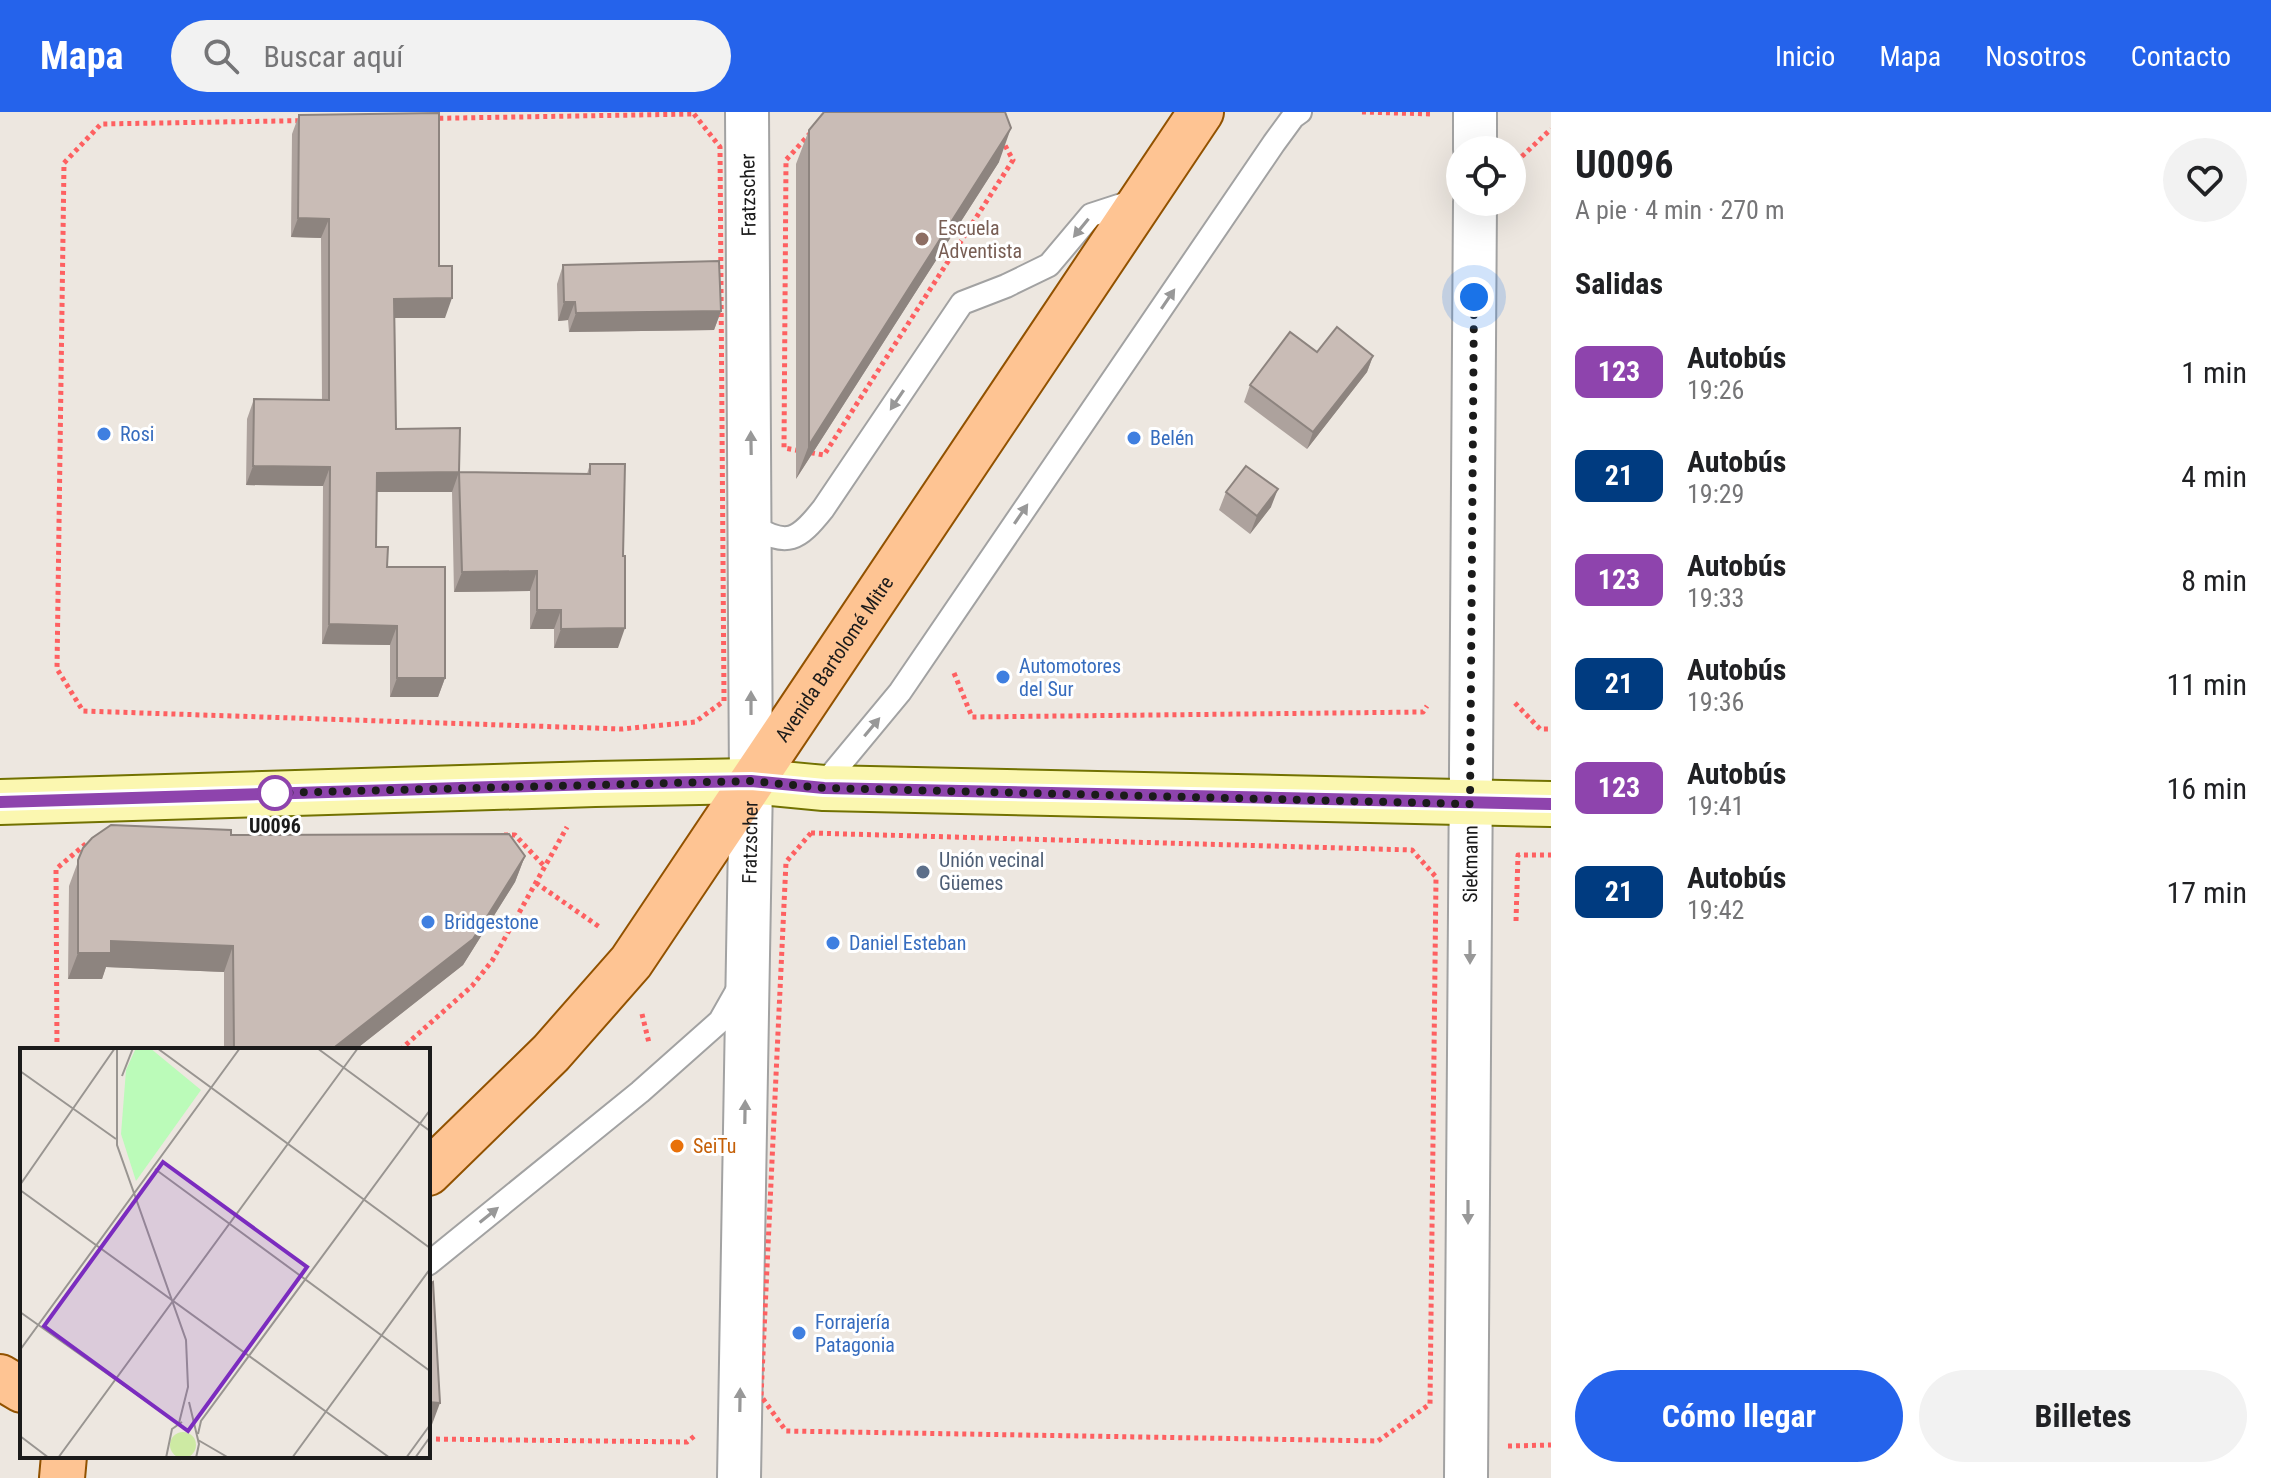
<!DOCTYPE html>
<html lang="es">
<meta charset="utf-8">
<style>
body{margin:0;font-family:"Roboto Condensed",sans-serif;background:#f2f2f2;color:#202124;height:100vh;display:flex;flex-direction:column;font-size:30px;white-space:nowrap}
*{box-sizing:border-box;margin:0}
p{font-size:26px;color:#757577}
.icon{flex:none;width:44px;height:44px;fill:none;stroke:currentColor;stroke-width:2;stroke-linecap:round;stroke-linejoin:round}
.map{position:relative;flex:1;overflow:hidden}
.sheet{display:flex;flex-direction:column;background:#fff;width:720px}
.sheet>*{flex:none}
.badge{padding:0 16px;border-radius:12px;font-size:28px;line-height:52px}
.controls{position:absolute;left:1446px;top:24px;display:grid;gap:16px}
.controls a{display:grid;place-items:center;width:80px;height:80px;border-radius:50%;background:#fff;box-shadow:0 8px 32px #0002;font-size:40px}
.you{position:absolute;width:40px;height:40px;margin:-20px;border:6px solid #fff;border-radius:50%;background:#1a73e8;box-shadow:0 0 0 12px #1a73e833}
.map>.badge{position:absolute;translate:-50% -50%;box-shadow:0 0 0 4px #fff}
h2{padding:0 24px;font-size:30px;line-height:72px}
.round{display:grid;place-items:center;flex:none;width:84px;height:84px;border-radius:42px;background:#f2f2f2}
.head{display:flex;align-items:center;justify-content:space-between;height:136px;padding:0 24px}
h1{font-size:38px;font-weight:700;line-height:60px}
.cta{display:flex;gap:16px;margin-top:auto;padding:16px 24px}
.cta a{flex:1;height:92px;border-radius:48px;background:#2563eb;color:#fff;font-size:32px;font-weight:700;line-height:92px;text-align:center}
.cta a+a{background:#f2f2f2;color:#202124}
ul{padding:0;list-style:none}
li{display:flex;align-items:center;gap:24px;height:104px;padding:0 24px}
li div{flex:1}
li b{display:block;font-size:30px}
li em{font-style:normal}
li .badge{min-width:88px;font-weight:700;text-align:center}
header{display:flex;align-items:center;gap:48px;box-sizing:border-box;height:112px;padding:0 40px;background:#2563eb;color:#fff}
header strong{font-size:38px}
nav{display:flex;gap:44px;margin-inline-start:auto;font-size:28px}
.search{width:560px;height:72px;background:#f2f2f2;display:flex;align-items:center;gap:20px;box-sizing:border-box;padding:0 28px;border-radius:44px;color:#757577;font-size:30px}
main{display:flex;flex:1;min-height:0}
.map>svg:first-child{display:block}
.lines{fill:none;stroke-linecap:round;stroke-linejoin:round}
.lane-casing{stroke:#a2a2a2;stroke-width:26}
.street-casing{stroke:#a2a2a2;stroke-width:46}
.secondary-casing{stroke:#727201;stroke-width:48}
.primary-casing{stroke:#925200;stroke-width:48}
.path{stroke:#fe6061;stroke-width:5;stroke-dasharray:4 4;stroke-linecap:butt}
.lane{stroke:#fff;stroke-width:22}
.street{stroke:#fff;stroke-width:42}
.secondary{stroke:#fbf7b0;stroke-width:44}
.primary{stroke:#fec493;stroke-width:44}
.wall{fill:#ada29d}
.shaded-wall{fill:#8d847f}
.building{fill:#c9bcb6;stroke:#8d847f;stroke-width:2}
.oneway{fill:#989898}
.line-casing{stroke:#fff;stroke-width:18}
.line{stroke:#8e44ad;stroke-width:12}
.walk{stroke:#1b1b1b;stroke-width:8;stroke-dasharray:0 14.4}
.education-dot{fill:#8d6e63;stroke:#fff;stroke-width:3}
.shop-dot{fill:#3f7fe0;stroke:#fff;stroke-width:3}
.stop-dot{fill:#fff;stroke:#8e44ad;stroke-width:4}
.service-dot{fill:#5c6f8a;stroke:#fff;stroke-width:3}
.food-dot{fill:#e8710a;stroke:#fff;stroke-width:3}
.labels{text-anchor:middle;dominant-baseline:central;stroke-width:6;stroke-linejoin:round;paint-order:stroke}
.street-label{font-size:20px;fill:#1b1b1b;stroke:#fff}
.education-label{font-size:20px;fill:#785e54;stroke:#fff;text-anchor:start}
.shop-label{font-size:20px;fill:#366cbe;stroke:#fff;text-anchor:start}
.stop-label{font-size:20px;font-weight:bold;fill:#1b1b1b;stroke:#fff}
.service-label{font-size:20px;fill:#4e5e75;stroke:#fff;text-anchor:start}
.food-label{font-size:20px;fill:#c56008;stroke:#fff;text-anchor:start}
.inset-road{fill:none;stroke:#999591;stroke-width:2}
.view{fill:#7b2cbf;fill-opacity:0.15;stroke:#7b2cbf;stroke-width:4}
.inset-edge{fill:none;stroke:#1b1b1b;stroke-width:4}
</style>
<header>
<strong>Mapa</strong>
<div class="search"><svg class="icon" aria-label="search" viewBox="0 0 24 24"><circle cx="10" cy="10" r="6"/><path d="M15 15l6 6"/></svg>Buscar aquí</div>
<nav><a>Inicio</a><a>Mapa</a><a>Nosotros</a><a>Contacto</a></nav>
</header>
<main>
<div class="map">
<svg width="1551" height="1366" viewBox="0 0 1551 1366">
<rect width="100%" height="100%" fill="#ede7e0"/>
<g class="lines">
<g class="lane-casing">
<path id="lane" d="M 751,413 C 788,436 798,428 823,397 L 962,191 L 1006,174 L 1049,153 L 1091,103 L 1137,88
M 824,676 L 832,662 L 900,580 L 1274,31 L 1293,5 L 1300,0
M 428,1152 L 640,980 L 720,909 L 741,872"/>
</g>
<g class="street-casing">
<g id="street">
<path d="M 1475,38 L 1475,0"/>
<path id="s1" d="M 739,1366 L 751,669 L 747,0"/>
<path id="s2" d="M 1466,1366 L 1475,90"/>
</g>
</g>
<g class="secondary-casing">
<path id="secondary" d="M 0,690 L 595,672 L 751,669 L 824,676 L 1551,692"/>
</g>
<g class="primary-casing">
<g id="primary">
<path id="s3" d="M 428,1061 L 551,941 L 631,850 L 1201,0"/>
<path d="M 0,1265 L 22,1278"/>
<path d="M 62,1366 L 64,1344"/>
</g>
</g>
<path class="path" d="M 1362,0 L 1432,2
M 694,2 L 720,35 L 724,589 L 695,610 L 622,617 L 83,599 L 57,557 L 64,51 L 101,12 Z
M 815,16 L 996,17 L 1013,48 L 824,343 L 784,336 L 786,48 Z
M 1516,50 L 1551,17
M 954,561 L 972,605 L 1423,600 L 1427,594
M 1515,591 L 1540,617 L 1551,617
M 811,721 L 1412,738 L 1436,765 L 1430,1292 L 1378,1329 L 786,1319 L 761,1284 L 786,750 Z
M 504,723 L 515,723 L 545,755
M 536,771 L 601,816
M 1516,809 L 1518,743 L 1551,743
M 642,902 L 649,931
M 57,938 L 56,757 L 88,730
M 400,938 L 472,874 L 492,849 L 567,715
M 428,1327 L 687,1330 L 697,1322
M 1508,1334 L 1551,1333"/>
<use href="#lane" class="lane"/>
<use href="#street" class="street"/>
<use href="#secondary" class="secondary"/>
<use href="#primary" class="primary"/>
</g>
<path class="wall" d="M 299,3 L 439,154 L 445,206 L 395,206 L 396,317 L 459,360 L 587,362 L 590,352 L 618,536 L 554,536 L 554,517 L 530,517 L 530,479 L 454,480 L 452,380 L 377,380 L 376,435 L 445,566 L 438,585 L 390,585 L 390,533 L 322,532 L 323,374 L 246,373 L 247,307 L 254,287 L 322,288 L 321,126 L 291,125 L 292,22 Z
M 809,18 L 999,50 L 796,367 L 796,52 Z
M 563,153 L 721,199 L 714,218 L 569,220 L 568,208 L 558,209 L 557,172 Z
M 1317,240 L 1373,244 L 1367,260 L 1307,337 L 1244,290 L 1250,273 Z
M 1226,380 L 1271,395 L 1250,422 L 1219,398 Z
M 231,723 L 525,744 L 515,770 L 463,853 L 355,938 L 224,938 L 224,860 L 106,855 L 102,867 L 68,867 L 69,774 L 83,736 Z"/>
<path class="shaded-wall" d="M 1011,16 L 999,50 L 796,367 L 809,333 Z
M 298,106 L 329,107 L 321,126 L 291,125 Z
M 452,186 L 445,206 L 387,206 L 394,187 Z
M 564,190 L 575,190 L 568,208 L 558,209 Z
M 721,199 L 714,218 L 569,220 L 576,201 Z
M 1373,244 L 1367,260 L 1307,337 L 1313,320 Z
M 253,354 L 330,355 L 323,374 L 246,373 Z
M 459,360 L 452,380 L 370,380 L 377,361 Z
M 1278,377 L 1271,395 L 1250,422 L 1257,404 Z
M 537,459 L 530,479 L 454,480 L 462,460 Z
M 537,498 L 561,498 L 554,517 L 530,517 Z
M 329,512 L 397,514 L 390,533 L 322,532 Z
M 625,516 L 618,536 L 554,536 L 561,517 Z
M 397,566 L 445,566 L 438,585 L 390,585 Z
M 525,744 L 515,770 L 463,853 L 355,938 L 331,938 Z
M 111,829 L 233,834 L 224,860 L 106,855 L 102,867 L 68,867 L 78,841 Z
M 428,1290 L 440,1291 L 430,1318 L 428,1318 Z"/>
<path class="building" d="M 824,0 L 1005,0 L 1011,16 L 809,333 L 809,18 Z
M 439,1 L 439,154 L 452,154 L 452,186 L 394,187 L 396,317 L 460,316 L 459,360 L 590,362 L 590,352 L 625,352 L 623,444 L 625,444 L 625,516 L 561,517 L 561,498 L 537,498 L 537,459 L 462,460 L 459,360 L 377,361 L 376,435 L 388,435 L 387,455 L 445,455 L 445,566 L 397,566 L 397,514 L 329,512 L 330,355 L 253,354 L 254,287 L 329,288 L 329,107 L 298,106 L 299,3 Z
M 719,149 L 721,199 L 576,201 L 575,190 L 564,190 L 563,153 Z
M 1337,215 L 1373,244 L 1313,320 L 1250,273 L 1290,220 L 1317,240 Z
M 1246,354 L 1278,377 L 1257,404 L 1226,380 Z
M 111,713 L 231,718 L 231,723 L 509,722 L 525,744 L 473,827 L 331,938 L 234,938 L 233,834 L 111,829 L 111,841 L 78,841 L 78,748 L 83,736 L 92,726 Z
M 433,1170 L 440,1291 L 428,1290 L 428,1173 Z"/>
<defs><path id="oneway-solid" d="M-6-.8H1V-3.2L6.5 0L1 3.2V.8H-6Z" transform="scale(2)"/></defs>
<g class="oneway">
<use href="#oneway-solid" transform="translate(1081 116) rotate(129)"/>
<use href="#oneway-solid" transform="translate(1168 187) rotate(-56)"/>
<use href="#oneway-solid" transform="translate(897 288) rotate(124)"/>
<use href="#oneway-solid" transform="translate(751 331) rotate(-91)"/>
<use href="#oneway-solid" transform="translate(1021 402) rotate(-56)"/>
<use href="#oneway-solid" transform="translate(751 591) rotate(-90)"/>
<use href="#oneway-solid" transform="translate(872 615) rotate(-50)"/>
<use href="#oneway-solid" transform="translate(1470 840) rotate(90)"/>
<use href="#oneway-solid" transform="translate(745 1000) rotate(-89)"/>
<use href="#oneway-solid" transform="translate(1468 1100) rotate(90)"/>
<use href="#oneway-solid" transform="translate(489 1103) rotate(-39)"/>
<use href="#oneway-solid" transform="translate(740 1288) rotate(-89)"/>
</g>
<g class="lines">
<g class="line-casing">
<path id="line" d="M 0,690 L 595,672 L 751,669 L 824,676 L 1551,692"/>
</g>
<use href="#line" class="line"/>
<path class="walk" d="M 275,681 L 751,669 L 824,676 L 1470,692 L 1474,185"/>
</g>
<circle class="education-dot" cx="922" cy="127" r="8"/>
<g class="shop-dot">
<circle cx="104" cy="322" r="8"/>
<circle cx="1134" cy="326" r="8"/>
<circle cx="1003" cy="565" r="8"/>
<circle cx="428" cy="810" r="8"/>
<circle cx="833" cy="831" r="8"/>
<circle cx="799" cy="1221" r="8"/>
</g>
<circle class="stop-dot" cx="275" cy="681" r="16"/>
<circle class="service-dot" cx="923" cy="760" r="8"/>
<circle class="food-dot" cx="677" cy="1034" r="8"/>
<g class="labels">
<g class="street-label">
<text transform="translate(748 83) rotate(-91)">Fratzscher</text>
<text stroke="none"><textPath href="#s3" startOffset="658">Avenida Bartolomé Mitre</textPath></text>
<text stroke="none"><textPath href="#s1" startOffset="636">Fratzscher</textPath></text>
<text stroke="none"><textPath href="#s2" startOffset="614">Siekmann</textPath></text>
</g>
<g class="education-label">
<text x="938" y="116">Escuela<tspan x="938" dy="23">Adventista</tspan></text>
</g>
<g class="shop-label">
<text x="120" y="322">Rosi</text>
<text x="1150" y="326">Belén</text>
<text x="1019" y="554">Automotores<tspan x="1019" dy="23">del Sur</tspan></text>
<text x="444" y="810">Bridgestone</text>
<text x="849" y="831">Daniel Esteban</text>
<text x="815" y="1210">Forrajería<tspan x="815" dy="23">Patagonia</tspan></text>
</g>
<g class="stop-label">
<text x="275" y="714">U0096</text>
</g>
<g class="service-label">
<text x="939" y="748">Unión vecinal<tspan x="939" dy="23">Güemes</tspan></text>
</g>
<g class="food-label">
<text x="693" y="1034">SeiTu</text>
</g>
</g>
<g transform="translate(20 936)">
<rect width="410" height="410" fill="#ede7e0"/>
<path d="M150 397a13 13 0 1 1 26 0a13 13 0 1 1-26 0Z" fill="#cdeaa3"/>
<path d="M 116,0 L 130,0 L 181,42 L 116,133 L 101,86 L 106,22 Z" fill="#bbfbb9"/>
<path class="inset-road" d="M 97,0 L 97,97 L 166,292 L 168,339 L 159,375M 137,0 L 410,200M 297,0 L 410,83M 0,23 L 96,91M 102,28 L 113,0M 135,121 L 410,323M 0,137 L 95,0M 0,142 L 370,410M 0,264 L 157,375M 0,302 L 220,0M 169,354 L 179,396 L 176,410M 178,386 L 181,373 L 410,62M 0,388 L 29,410M 178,392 L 209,410M 38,410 L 338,0M 146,410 L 152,381 L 162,374M 272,410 L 410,221M 386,410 L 410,377M 395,410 L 410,389"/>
<path class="view" d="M 143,114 L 287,219 L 168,383 L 24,278 Z"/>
<rect width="410" height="410" class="inset-edge"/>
</g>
</svg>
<div class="controls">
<a><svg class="icon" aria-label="locate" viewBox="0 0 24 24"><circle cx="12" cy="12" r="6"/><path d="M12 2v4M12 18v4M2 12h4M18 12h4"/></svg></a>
</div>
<div class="you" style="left:1474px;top:185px"></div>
</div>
<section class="sheet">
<div class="head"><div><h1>U0096</h1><p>A pie · 4 min · 270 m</p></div><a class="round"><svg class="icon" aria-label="heart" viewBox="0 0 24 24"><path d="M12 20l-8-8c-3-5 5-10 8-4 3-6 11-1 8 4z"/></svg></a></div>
<h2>Salidas</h2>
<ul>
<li><span class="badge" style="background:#8e44ad;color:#fff">123</span><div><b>Autobús</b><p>19:26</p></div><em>1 min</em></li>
<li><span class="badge" style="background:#003b80;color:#fff">21</span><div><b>Autobús</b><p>19:29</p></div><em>4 min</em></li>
<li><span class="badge" style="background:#8e44ad;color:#fff">123</span><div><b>Autobús</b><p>19:33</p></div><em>8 min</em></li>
<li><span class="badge" style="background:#003b80;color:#fff">21</span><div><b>Autobús</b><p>19:36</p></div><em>11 min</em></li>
<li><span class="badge" style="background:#8e44ad;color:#fff">123</span><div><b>Autobús</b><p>19:41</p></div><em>16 min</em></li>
<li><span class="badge" style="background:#003b80;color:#fff">21</span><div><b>Autobús</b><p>19:42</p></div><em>17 min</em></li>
</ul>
<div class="cta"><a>Cómo llegar</a><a>Billetes</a></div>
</section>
</main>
